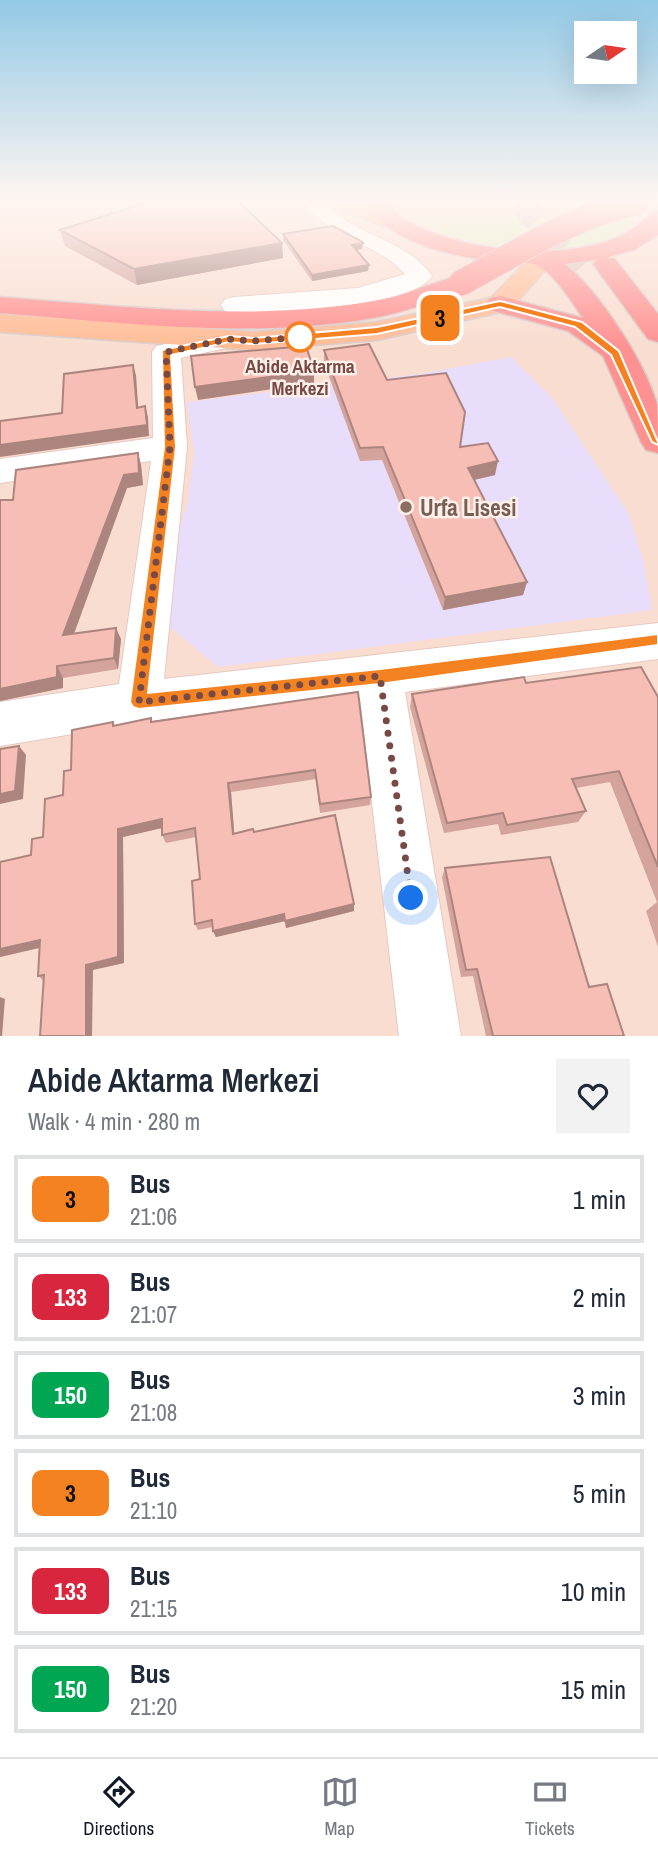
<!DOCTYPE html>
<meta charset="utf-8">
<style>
body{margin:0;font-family:"Archivo Narrow",sans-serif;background:#f2f2f3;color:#1f2937;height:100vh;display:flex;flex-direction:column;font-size:26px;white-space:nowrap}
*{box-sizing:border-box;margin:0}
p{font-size:23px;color:#747a83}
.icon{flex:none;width:38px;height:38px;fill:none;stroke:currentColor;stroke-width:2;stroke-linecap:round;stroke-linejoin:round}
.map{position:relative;height:1036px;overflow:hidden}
.side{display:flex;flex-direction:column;background:#fff;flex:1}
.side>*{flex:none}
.badge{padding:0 14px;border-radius:10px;font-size:24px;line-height:46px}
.needle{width:46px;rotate:77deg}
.buttons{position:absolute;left:574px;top:21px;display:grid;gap:14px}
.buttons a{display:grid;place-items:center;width:63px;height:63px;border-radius:0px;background:#fff;box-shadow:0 7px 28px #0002;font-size:35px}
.you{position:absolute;width:35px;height:35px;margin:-18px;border:5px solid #fff;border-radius:50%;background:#1a73e8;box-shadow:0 0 0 10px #1a73e833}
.map>.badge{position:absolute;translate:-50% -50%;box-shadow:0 0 0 4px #fff}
.round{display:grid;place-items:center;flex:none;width:74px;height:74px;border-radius:0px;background:#f2f2f3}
.headline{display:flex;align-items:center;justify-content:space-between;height:119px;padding:0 28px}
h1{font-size:33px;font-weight:600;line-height:52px}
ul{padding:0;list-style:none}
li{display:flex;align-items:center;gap:21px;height:88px;margin:0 14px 10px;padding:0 14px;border:4px solid #e0e1e3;border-radius:0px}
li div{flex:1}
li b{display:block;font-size:26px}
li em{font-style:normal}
li .badge{min-width:77px;font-weight:700;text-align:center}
.menu{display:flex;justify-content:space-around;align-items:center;height:98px;border-top:2px solid #e0e1e3;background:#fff;font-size:19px;color:#747a83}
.menu a{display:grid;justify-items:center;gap:4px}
.menu .current{color:#111827}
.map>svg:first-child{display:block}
.residential{fill:#f9ddd1}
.education{fill:#e8ddfa}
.green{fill:#ddedbe}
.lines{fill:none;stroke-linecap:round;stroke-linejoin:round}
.highway-tunnel{stroke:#dcc3b9;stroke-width:25;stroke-dasharray:25 13;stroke-linecap:butt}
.minor-casing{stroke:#e8c9c0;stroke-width:2}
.major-casing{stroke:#d9cccb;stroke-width:3}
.highway-casing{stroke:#d9cccb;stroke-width:3}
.minor{fill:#fff;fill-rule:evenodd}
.major{fill:#ffbd97;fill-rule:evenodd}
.highway{fill:#ff9191;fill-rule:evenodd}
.highway-bridge-casing{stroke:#d9cccb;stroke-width:27;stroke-linecap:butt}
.highway-bridge{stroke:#ff9191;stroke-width:25}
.wall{fill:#d4a39c}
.shaded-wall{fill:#ac857f}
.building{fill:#f6beb5;stroke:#ac857f;stroke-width:2}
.line{fill:#f58220;stroke:#fff;stroke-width:2}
.walk{stroke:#774a45;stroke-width:7;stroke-dasharray:0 12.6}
.stop-dot{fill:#fff;stroke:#f58220;stroke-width:3.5}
.education-dot{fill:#8d6e63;stroke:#fff0e9;stroke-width:2.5}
.labels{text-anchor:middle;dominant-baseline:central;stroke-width:5;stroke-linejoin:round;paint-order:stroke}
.far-stop-label{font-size:19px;font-weight:bold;fill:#774a45;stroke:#fff0e9}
.education-label{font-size:23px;font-weight:bold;fill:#785e54;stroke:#fff0e9;text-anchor:start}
</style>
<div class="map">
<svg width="658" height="1036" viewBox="0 0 658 1036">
<rect width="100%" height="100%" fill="#feebe0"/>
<path class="residential" d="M 0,202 L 658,202 L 658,1036 L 0,1036 Z"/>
<path class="education" d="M 511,357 L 553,399 L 629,514 L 644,563 L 652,610 L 218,667 L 169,626 L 177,536 L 188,501 L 194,454 L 187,402 L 420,374 Z"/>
<path class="green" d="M 391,202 L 642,202 C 637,219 626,235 608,241 C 554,261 431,244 391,202 Z"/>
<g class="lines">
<path class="highway-tunnel" d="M 520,202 L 580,268"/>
<g class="minor-casing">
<path id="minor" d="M 303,202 L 325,202 C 353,237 406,238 432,276 C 409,310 275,310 234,313 L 225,311 L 221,305 L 225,299 L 234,297 L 358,288 L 405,274 C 377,242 329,239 303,202 Z
M 229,331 L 239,333 L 243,339 L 239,345 L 181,358 L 187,447 L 164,679 L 658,623 L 658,659 L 405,692 L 461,1036 L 399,1036 L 360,698 L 139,723 L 0,746 L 0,702 L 119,684 L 151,461 L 0,483 L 0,459 L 153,438 L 152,352 L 156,346 Z"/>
</g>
<g class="major-casing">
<path id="major" d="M 333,202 L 364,202 L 400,217 L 404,222 L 400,227 L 384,227 L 336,207 Z
M 543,250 L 552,253 L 556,258 L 510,310 L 377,340 L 253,350 L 0,332 L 0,314 L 253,332 L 377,322 L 491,298 L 534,253 Z"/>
</g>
<g class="highway-casing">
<path id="highway" d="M 363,202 L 387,202 C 392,207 396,213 402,217 C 455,255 609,271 650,212 L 658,210 L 658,235 L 634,250 L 608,257 L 615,259 L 658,314 L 658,342 L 648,339 L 593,264 L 596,260 L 565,264 C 599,291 645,362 657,404 C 658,418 658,439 658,453 L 646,450 L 641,442 L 603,356 L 568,331 L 490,310 L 486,304 L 490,298 L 500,296 L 583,318 C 571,301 555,274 536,265 C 528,261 513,264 503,263 C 454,256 393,246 363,202 Z
M 461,275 L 470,277 L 474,283 L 470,289 C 440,298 410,311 378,317 C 255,340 124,323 0,313 L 0,297 C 124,306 255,323 379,300 C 407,295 433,282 461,275 Z"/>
</g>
<use href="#minor" class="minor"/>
<use href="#major" class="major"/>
<use href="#highway" class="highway"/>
<g class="highway-bridge-casing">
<path id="highway-bridge" d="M 461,283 C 519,252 572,216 637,202"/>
</g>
<use href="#highway-bridge" class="highway-bridge"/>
</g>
<path class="wall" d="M 60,230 L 282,243 L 283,258 L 137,285 L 65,246 Z
M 283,234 L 362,249 L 356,250 L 368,271 L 312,281 L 283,240 Z
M 324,350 L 387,380 L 460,447 L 495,475 L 474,480 L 527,582 L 523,595 L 443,610 L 382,460 L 360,461 L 324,363 Z
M 138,453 L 141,465 L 143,485 L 127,488 L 74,634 L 121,639 L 118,669 L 63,678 L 63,688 L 0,701 L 0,500 L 13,500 Z
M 526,683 L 658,697 L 658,947 L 646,911 L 657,902 L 610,782 L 576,788 L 586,811 L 578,822 L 501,835 L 498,824 L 444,833 L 410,707 L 412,694 Z
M 358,692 L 371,797 L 370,805 L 320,813 L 316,779 L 231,792 L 234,833 L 254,832 L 354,904 L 354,911 L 286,928 L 285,921 L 216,937 L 213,931 L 212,927 L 198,930 L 195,924 L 200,879 L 196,837 L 166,843 L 162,835 L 162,828 L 123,837 L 124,963 L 43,980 L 38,976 L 39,948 L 0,957 L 0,862 L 31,855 L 43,837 L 63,795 L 71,770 L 113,722 L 115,726 L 152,721 Z
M 445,868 L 589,987 L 624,1036 L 486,1036 L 473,976 L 461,977 L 442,877 Z"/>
<path class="shaded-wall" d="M 282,243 L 283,258 L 137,285 L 134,269 Z
M 363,243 L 362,249 L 352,250 L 352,245 Z
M 369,265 L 368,271 L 312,281 L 312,275 Z
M 133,365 L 136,375 L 139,418 L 137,408 Z
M 314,371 L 314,383 L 198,400 L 195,387 Z
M 145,406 L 148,417 L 149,436 L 0,457 L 0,445 Z
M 138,453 L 141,465 L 143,485 L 127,488 L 69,647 L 63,635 L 124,475 Z
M 498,461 L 495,475 L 465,482 L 468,468 Z
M 527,582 L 523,595 L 443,610 L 445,597 Z
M 116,628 L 121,639 L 118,669 L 114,658 Z
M 57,666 L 63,678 L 63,688 L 0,701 L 0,689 Z
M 19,746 L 26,755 L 23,799 L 0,804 L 0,794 Z
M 228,783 L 231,792 L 235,842 L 233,834 Z
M 162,819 L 166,827 L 123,837 L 124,963 L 93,970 L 92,1036 L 86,1036 L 86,965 L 118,829 Z
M 354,904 L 354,911 L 286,928 L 285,921 Z
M 284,914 L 285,921 L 216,937 L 213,931 Z
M 40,940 L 47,946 L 0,957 L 0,949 Z
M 0,997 L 5,999 L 2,1036 L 0,1036 Z"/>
<path class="building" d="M 148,202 L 239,202 L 282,243 L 134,269 L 60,230 Z
M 333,226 L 361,241 L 363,243 L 352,245 L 369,265 L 312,275 L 283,234 Z
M 369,344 L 387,380 L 446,373 L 465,412 L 460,447 L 488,443 L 498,461 L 468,468 L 527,582 L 445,597 L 383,447 L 360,448 L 324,350 Z
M 306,346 L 314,371 L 195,387 L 191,356 Z
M 133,365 L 137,408 L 145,406 L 147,425 L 0,445 L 0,421 L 62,413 L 64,374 Z
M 138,453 L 139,473 L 124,475 L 63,635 L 116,628 L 114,658 L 57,666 L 57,677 L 0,689 L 0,500 L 13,500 L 16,470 Z
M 641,667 L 658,697 L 658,867 L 619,771 L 572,779 L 586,811 L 507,825 L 503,813 L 447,823 L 412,694 L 524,677 L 526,683 Z
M 358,692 L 371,797 L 320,804 L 315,770 L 228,783 L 233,834 L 253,829 L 254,832 L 335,815 L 354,904 L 285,921 L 284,914 L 213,931 L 212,920 L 195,924 L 192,881 L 200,879 L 195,828 L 162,835 L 162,819 L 118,829 L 118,957 L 86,965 L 86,1036 L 40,1036 L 44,975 L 38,976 L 40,940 L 0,949 L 0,862 L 31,855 L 32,839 L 43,837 L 45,799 L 63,795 L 64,771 L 71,770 L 72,730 L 113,722 L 113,726 L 151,718 L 151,722 Z
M 19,746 L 15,791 L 0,794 L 0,749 Z
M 550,857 L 589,987 L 607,984 L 624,1036 L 493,1036 L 477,969 L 466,970 L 445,868 Z"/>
<linearGradient id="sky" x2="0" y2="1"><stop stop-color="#93c9e6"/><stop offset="0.58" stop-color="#fff6f1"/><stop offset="1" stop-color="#fff6f1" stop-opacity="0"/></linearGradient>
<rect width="658" height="347" fill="url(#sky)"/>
<path class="line" d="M 500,301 L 582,322 L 619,351 L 658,442 L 658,445 L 652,442 L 611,355 L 575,327 L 500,307 L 377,334 L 253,344 L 229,342 L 171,355 L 176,447 L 148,693 L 380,669 L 658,634 L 658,645 L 380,684 L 139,709 L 133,707 L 130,702 L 164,447 L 162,350 L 229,336 L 253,338 L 377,327 Z"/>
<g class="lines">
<path class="walk" d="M 300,337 L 303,337 L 253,341 L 229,339 L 166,352 L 170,447 L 139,702 L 380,676 L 411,898"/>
</g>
<circle class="stop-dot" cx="300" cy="337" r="14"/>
<circle class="education-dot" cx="406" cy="507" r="7"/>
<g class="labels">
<g class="far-stop-label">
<text x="300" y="366">Abide Aktarma<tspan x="300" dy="22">Merkezi</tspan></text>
</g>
<g class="education-label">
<text x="420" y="507">Urfa Lisesi</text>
</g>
</g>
</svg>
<div class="buttons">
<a><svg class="needle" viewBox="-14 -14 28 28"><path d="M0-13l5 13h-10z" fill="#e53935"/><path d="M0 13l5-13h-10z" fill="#747a83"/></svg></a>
</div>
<div class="you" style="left:411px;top:898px"></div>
<b class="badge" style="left:440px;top:318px;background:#f58220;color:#111">3</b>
</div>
<section class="side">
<div class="headline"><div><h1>Abide Aktarma Merkezi</h1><p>Walk · 4 min · 280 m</p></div><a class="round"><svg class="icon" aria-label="heart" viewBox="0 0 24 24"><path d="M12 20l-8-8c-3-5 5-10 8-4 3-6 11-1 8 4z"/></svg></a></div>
<ul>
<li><span class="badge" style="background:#f58220;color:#111">3</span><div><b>Bus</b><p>21:06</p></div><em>1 min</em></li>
<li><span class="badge" style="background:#d7263d;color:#fff">133</span><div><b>Bus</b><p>21:07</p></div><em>2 min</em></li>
<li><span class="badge" style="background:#00a651;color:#fff">150</span><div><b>Bus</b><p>21:08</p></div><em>3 min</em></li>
<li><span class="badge" style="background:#f58220;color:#111">3</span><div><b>Bus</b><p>21:10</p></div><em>5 min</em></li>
<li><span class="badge" style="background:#d7263d;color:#fff">133</span><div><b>Bus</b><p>21:15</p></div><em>10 min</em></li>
<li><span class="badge" style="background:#00a651;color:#fff">150</span><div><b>Bus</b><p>21:20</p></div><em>15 min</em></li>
</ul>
</section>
<nav class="menu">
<a class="current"><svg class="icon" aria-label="directions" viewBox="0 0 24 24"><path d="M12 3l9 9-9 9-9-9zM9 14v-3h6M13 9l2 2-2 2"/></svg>Directions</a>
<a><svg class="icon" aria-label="map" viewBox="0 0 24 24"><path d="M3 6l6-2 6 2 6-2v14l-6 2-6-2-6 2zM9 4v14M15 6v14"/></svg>Map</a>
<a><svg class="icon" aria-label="tickets" viewBox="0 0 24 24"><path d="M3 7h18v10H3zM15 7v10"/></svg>Tickets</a>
</nav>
